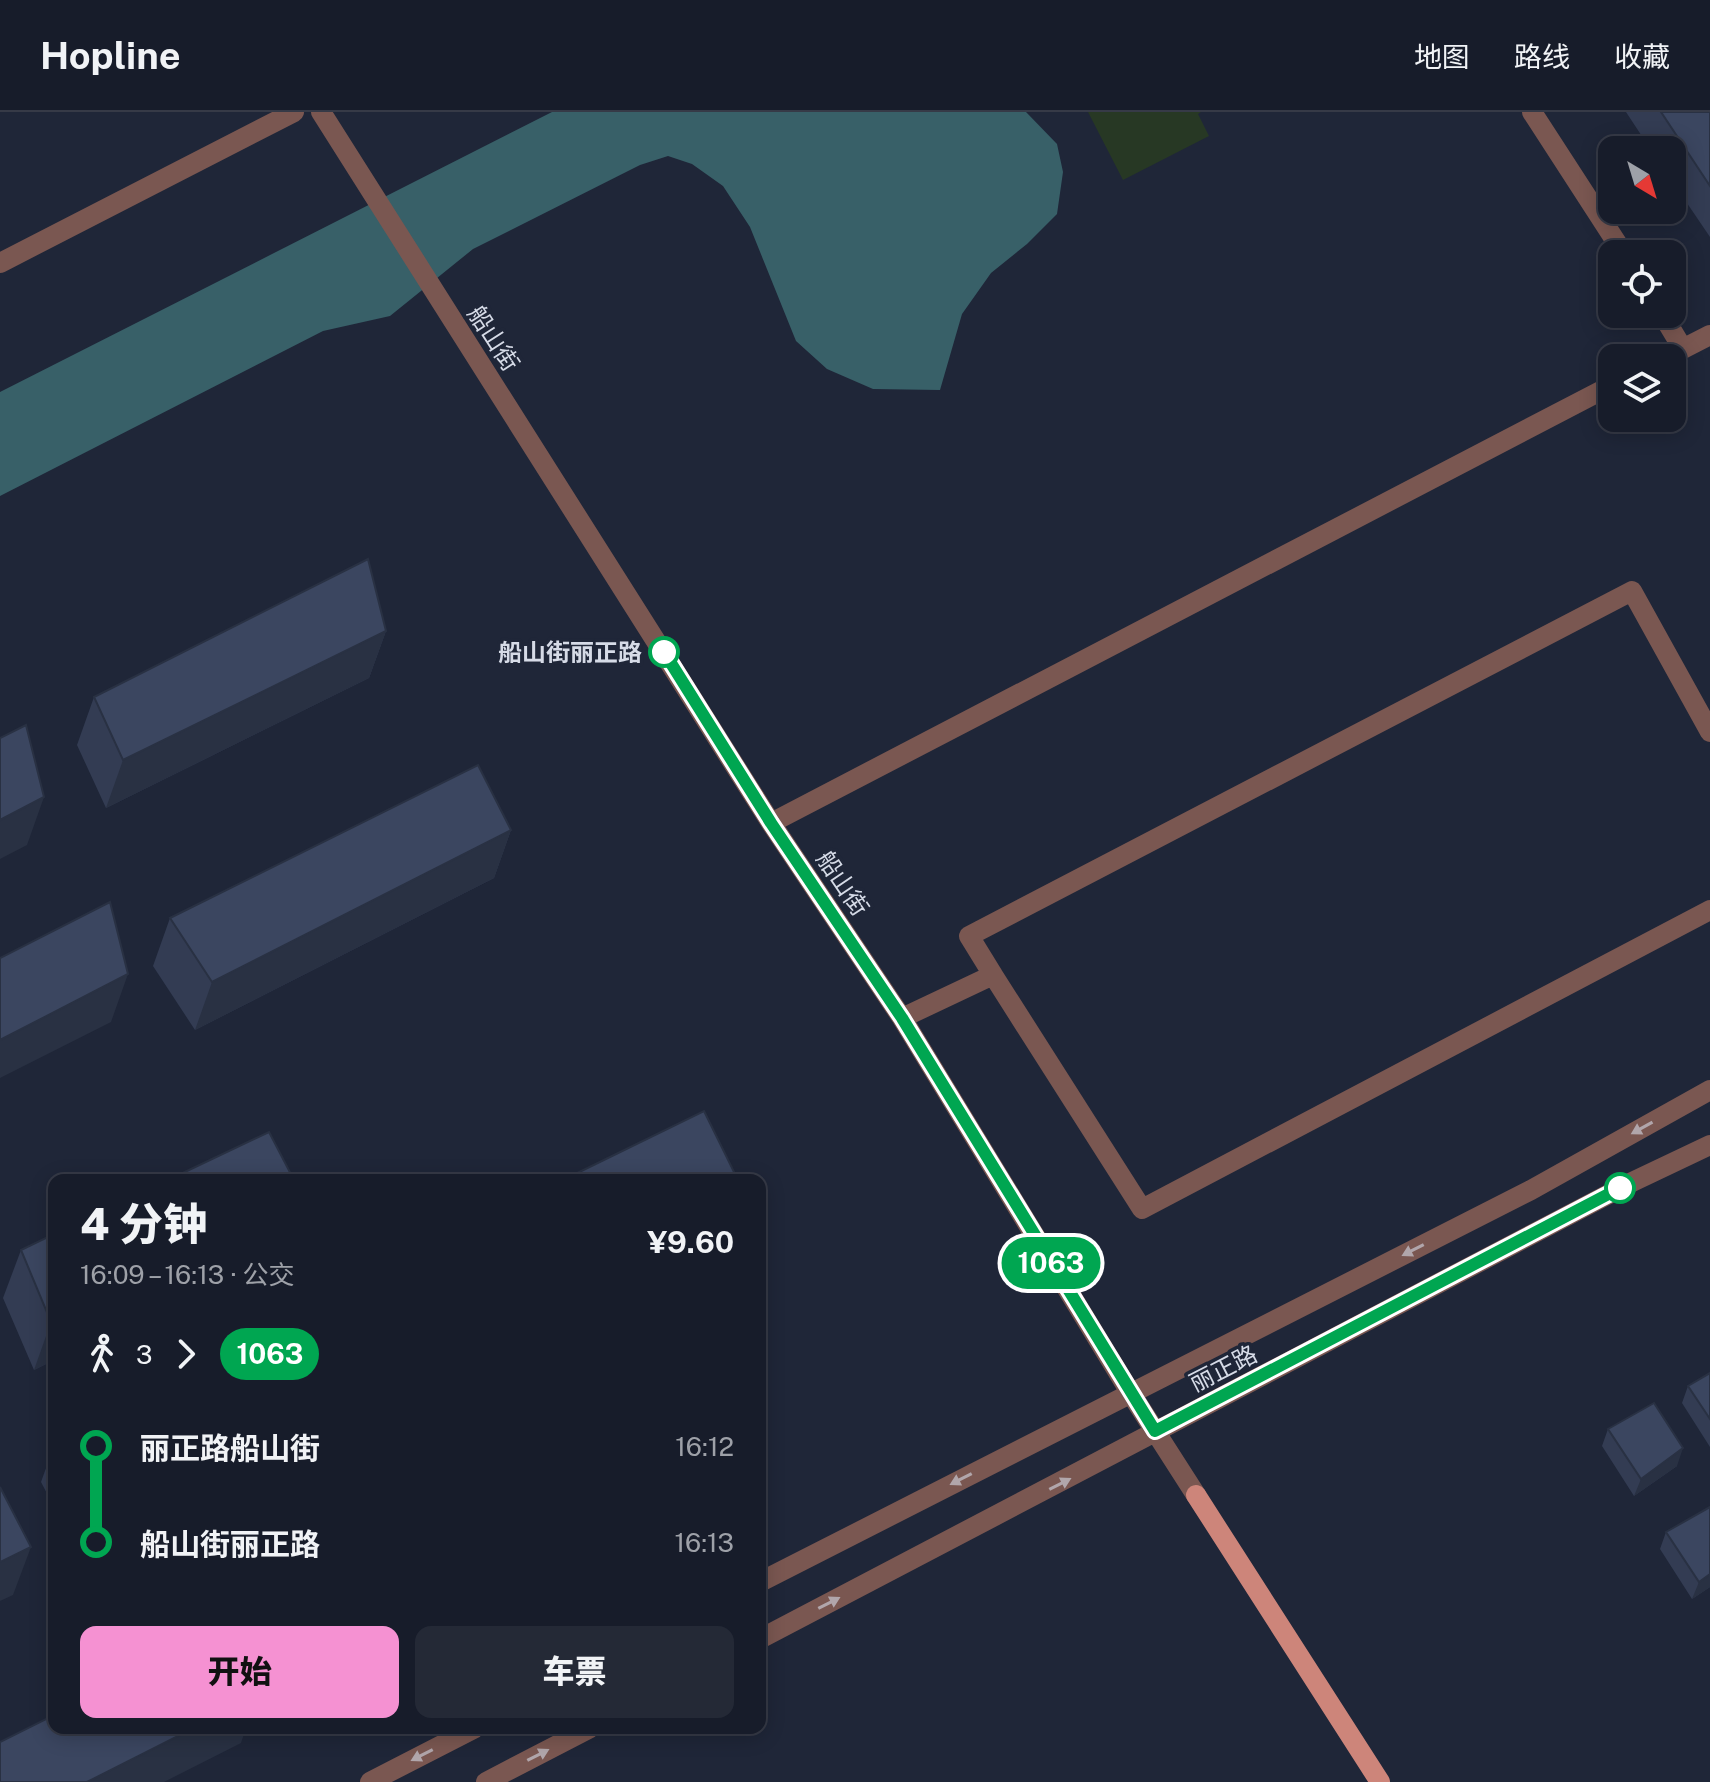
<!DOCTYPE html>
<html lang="zh">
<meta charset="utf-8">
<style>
body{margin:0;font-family:"Public Sans","Noto Sans SC",sans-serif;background:#242936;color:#f1f3f6;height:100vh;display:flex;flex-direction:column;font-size:30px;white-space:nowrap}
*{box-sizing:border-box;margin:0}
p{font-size:26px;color:#9ea1a8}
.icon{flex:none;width:44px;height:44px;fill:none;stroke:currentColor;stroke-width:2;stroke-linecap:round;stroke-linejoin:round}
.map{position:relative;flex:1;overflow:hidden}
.side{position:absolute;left:48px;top:1062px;width:718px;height:560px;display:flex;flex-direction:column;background:#171c2a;border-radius:16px;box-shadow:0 4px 20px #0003,0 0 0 2px #363a47}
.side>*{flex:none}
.badge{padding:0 16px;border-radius:26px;font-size:28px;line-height:52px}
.needle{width:52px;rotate:142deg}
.buttons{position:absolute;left:1598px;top:24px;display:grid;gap:16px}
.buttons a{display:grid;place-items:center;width:88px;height:88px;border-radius:16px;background:#171c2a;box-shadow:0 4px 20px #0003,0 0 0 2px #363a47;font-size:40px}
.map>.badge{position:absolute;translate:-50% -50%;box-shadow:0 0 0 4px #fff}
.legs{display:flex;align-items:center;gap:12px;height:88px;padding:0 32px;font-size:26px}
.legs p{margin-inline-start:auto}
.head{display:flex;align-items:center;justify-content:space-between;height:136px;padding:0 32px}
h1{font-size:44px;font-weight:800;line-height:60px}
.button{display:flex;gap:16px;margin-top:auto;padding:16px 32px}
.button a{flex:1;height:92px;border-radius:16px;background:#f591d2;color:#111;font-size:32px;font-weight:800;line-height:92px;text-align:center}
.button a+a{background:#242936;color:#f1f3f6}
ul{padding:0 32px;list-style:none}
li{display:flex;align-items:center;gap:28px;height:96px;font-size:30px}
li i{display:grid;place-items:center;width:12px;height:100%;margin:0 10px;background:currentColor}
li i::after{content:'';width:20px;height:20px;margin:-10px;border:6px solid;border-radius:50%;background:#171c2a}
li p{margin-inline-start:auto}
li:first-child i{background:linear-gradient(#0000 50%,currentColor 0)}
li:last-child i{background:linear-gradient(currentColor 50%,#0000 0)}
header{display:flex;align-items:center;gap:48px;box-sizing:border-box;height:112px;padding:0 40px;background:#171c2a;border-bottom:2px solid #363a47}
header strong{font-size:38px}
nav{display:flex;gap:44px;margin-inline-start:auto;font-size:28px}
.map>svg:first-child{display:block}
.green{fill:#273824}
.water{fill:#386068}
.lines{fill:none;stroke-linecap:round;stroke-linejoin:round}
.minor{stroke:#7a5751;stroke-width:20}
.major{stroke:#cd857a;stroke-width:20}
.wall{fill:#333c53}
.shaded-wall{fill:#293143}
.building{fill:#3b4660;stroke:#293143;stroke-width:2}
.oneway{fill:#b1a6ab}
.line-1-casing{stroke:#fff;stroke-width:18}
.line-1{stroke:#00a651;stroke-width:12}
.stop-1-dot{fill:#fff;stroke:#00a651;stroke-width:4}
.labels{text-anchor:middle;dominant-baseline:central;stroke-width:7;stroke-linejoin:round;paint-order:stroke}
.street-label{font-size:24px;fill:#d6dbe7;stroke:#1f2638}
.stop-label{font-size:24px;font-weight:bold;fill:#d6dbe7;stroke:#1f2638;text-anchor:end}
</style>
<header>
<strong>Hopline</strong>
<nav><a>地图</a><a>路线</a><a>收藏</a></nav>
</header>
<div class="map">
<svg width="1710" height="1670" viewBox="0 0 1710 1670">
<rect width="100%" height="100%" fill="#1f2638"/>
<path class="green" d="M 1088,0 L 1201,0 L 1198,2 L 1209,24 L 1123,68 Z"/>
<path class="water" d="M 552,0 L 1026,0 L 1057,32 L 1063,60 L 1057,102 L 1027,132 L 991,161 L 962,202 L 940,278 L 873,277 L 827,257 L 796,229 L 750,115 L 723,74 L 692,52 L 668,44 L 640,53 L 473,137 L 390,204 L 323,219 L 0,384 L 0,280 Z"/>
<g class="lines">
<path class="minor" d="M 321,0 L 771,711 L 902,906 L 1130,1280 L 1196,1383
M 1532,0 L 1624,142
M 0,151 L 294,0
M 1662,202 L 1683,237
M 1665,246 L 1710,223
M 771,711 L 1612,273
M 993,863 L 1142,1097 L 1710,798
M 902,906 L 993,863 L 969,824 L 1632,479 L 1710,620
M 760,1470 L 1531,1078 L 1710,978
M 760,1527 L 1630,1071 L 1710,1033
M 370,1670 L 475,1616
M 486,1670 L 590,1616"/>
<path class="major" d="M 1196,1383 L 1380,1670"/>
</g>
<path class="wall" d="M 1626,0 L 1710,0 L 1710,125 L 1672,69 L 1672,38 L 1651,38 Z
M 386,519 L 369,566 L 106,696 L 77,633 L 94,585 Z
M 511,718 L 494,766 L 195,918 L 153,854 L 170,806 Z
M 54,1122 L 54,1248 L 34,1258 L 3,1186 L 21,1138 Z
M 1710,1261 L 1710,1335 L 1682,1291 L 1688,1274 Z
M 1608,1317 L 1677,1354 L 1634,1384 L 1602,1334 Z
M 54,1334 L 54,1395 L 41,1370 Z
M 1710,1395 L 1710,1475 L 1692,1487 L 1660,1437 L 1666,1420 Z"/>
<path class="shaded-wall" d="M 386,519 L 369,566 L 106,696 L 123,648 Z
M 44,685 L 27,733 L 0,747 L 0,708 Z
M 511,718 L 494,766 L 195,918 L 212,870 Z
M 128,862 L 111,910 L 0,966 L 0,928 Z
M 54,1209 L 54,1248 L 34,1258 L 51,1210 Z
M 1683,1336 L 1677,1354 L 1634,1384 L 1641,1367 Z
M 31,1435 L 13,1483 L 0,1489 L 0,1450 Z
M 1710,1462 L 1710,1475 L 1692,1487 L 1699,1470 Z
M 194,1616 L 246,1616 L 241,1631 L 164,1670 L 87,1670 Z"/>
<path class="building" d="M 1661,0 L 1710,0 L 1710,74 Z
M 368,447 L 386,519 L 123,648 L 94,585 Z
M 26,613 L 44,685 L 0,708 L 0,626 Z
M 478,653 L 511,718 L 212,870 L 170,806 Z
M 110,790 L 128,862 L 0,928 L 0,846 Z
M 704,999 L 736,1064 L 728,1068 L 563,1068 Z
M 269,1020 L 294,1068 L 168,1068 Z
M 54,1122 L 54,1209 L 51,1210 L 21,1138 Z
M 1710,1261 L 1710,1307 L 1688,1274 Z
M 1654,1291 L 1683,1336 L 1641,1367 L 1608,1317 Z
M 0,1375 L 31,1435 L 0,1450 Z
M 1710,1395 L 1710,1462 L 1699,1470 L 1666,1420 Z
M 54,1603 L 54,1616 L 194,1616 L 87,1670 L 0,1670 L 0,1630 Z"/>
<defs><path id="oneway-solid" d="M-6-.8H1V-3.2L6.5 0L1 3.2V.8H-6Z" transform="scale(2)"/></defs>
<g class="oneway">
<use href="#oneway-solid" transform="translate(1642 1016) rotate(151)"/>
<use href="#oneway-solid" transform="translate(1413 1138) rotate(153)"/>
<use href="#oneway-solid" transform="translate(961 1367) rotate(153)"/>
<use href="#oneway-solid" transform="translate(1060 1372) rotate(-27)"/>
<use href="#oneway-solid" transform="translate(829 1491) rotate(-27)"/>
<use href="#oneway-solid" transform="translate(422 1643) rotate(153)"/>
<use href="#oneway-solid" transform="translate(538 1643) rotate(-27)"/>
</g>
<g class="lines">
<g class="line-1-casing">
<path id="line-1" d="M 664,540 L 771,711 L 902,906 L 1155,1319 L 1620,1076"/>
</g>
<use href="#line-1" class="line-1"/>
</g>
<g class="stop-1-dot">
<circle cx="664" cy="540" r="14"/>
<circle cx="1620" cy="1076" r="14"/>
</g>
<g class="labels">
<g class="street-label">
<text transform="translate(494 226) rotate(57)">船山街</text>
<text transform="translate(843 771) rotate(56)">船山街</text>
<text transform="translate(1223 1256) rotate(-27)">丽正路</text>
</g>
<g class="stop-label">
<text x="642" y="540">船山街丽正路</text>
</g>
</g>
</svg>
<div class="buttons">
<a><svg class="needle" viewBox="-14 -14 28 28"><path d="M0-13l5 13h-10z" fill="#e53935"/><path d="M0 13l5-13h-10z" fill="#9ea1a8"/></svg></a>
<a><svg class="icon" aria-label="locate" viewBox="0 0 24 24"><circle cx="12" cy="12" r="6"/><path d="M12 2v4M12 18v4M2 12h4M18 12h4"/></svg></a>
<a><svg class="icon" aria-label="layers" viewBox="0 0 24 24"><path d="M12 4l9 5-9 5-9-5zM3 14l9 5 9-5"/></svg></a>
</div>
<b class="badge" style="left:1051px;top:1151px;background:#00a651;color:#fff">1063</b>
<section class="side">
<div class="head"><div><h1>4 分钟</h1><p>16:09 – 16:13 · 公交</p></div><b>¥9.60</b></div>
<div class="legs"><svg class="icon" aria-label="walk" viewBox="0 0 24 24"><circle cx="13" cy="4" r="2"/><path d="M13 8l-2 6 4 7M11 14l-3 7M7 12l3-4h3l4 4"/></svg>3<svg class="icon" aria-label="forward" viewBox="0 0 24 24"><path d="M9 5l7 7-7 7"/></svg><b class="badge" style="background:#00a651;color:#fff">1063</b></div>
<ul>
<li><i style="color:#00a651"></i><b>丽正路船山街</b><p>16:12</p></li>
<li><i style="color:#00a651"></i><b>船山街丽正路</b><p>16:13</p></li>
</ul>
<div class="button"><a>开始</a><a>车票</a></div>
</section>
</div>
